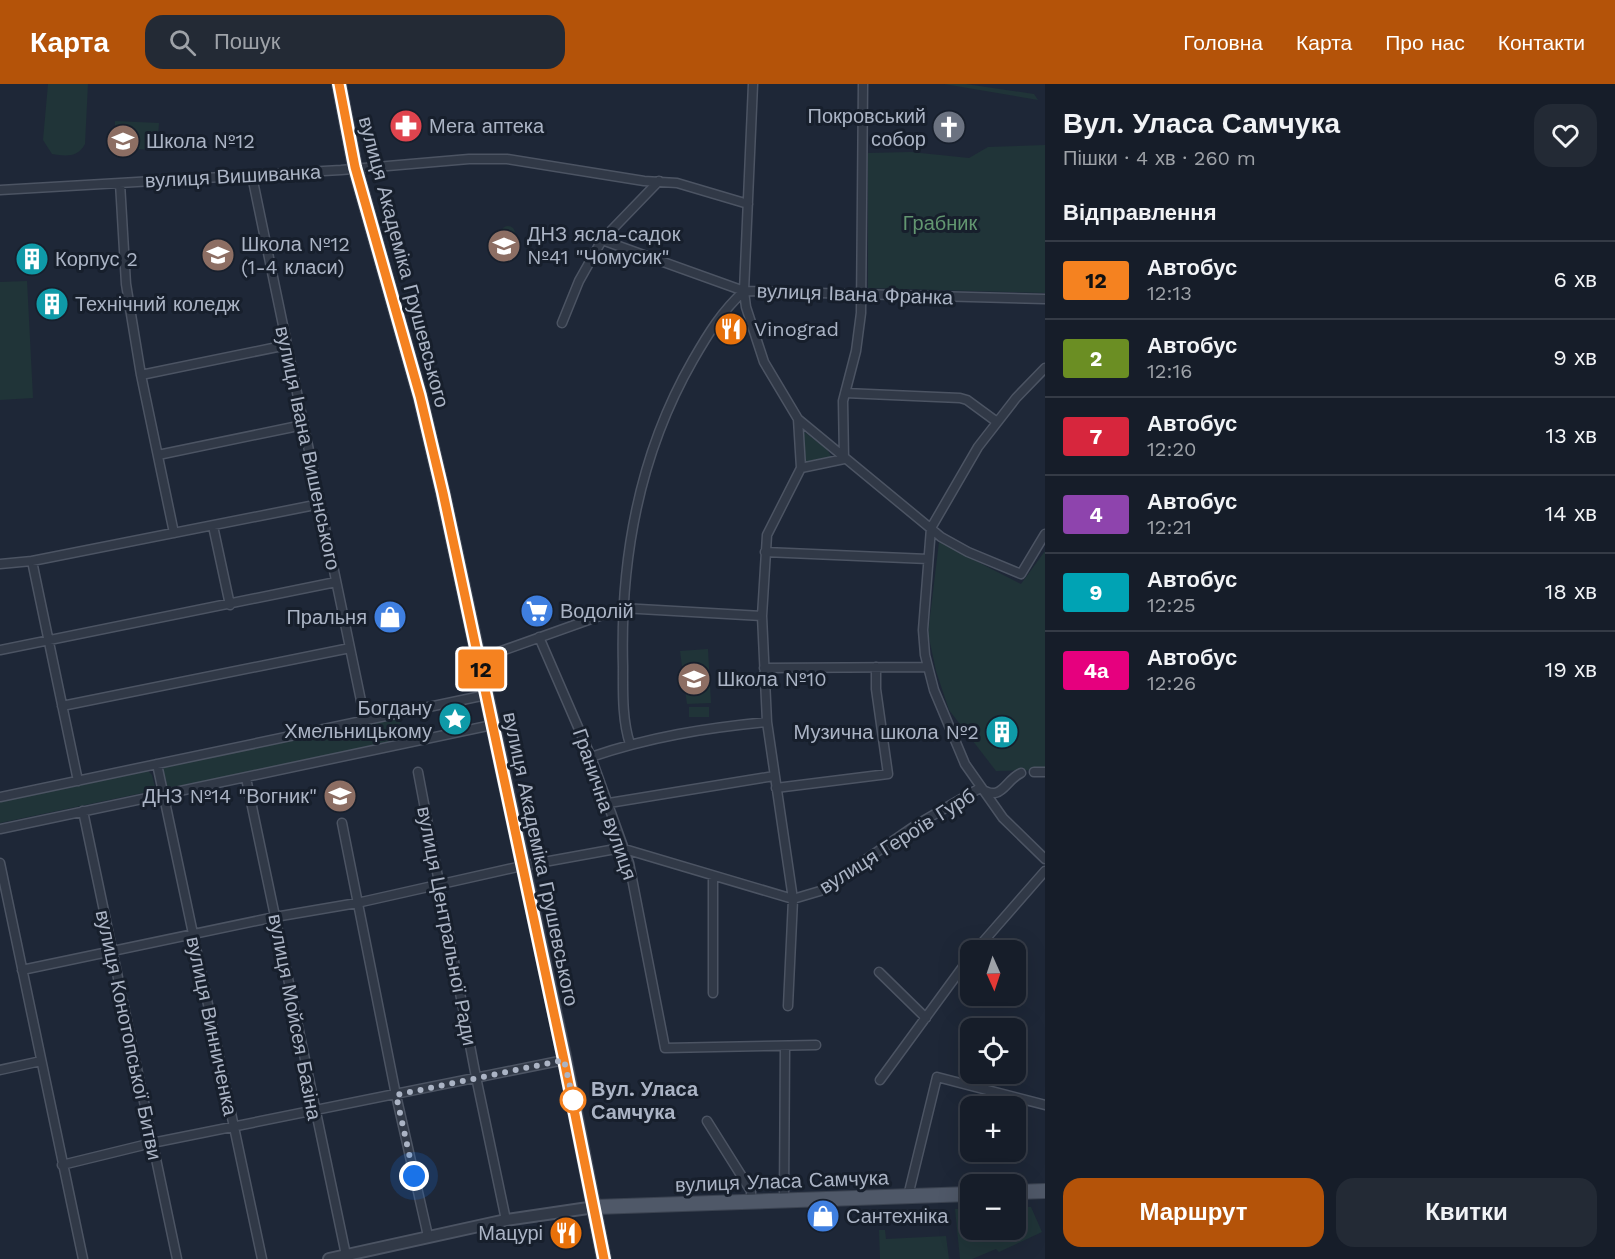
<!DOCTYPE html>
<html lang="uk">
<meta charset="utf-8">
<style>
body{margin:0;font-family:"Work Sans",sans-serif;background:#232a35;color:#f1f3f6;height:100vh;display:flex;flex-direction:column;font-size:22px;white-space:nowrap}
*{box-sizing:border-box;margin:0}
p{font-size:20px;color:#9ea2a8}
.icon{flex:none;width:33px;height:33px;fill:none;stroke:currentColor;stroke-width:2;stroke-linecap:round;stroke-linejoin:round}
.map{position:relative;flex:1;overflow:hidden}
.details{display:flex;flex-direction:column;background:#161d29;width:570px}
.details>*{flex:none}
.badge{padding:0 12px;border-radius:4px;font-size:21px;line-height:39px}
.needle{width:39px;rotate:177deg}
.tools{position:absolute;left:960px;top:856px;display:grid;gap:12px}
.tools a{display:grid;place-items:center;width:66px;height:66px;border-radius:12px;background:#161d29;box-shadow:0 6px 24px #0002,0 0 0 2px #353b46;font-size:30px}
.you{position:absolute;width:30px;height:30px;margin:-15px;border:4px solid #fff;border-radius:50%;background:#1a73e8;box-shadow:0 0 0 9px #1a73e833}
.map>.badge{position:absolute;translate:-50% -50%;box-shadow:0 0 0 3px #fff}
h2{padding:0 18px;font-size:22px;line-height:54px}
.round{display:grid;place-items:center;flex:none;width:63px;height:63px;border-radius:18px;background:#232a35}
.head{display:flex;align-items:center;justify-content:space-between;height:102px;padding:0 18px}
h1{font-size:28px;font-weight:600;line-height:45px}
.button{display:flex;gap:12px;margin-top:auto;padding:12px 18px}
.button a{flex:1;height:69px;border-radius:18px;background:#b45309;color:#fff;font-size:24px;font-weight:600;line-height:69px;text-align:center}
.button a+a{background:#232a35;color:#f1f3f6}
ul{padding:0;list-style:none}
li{display:flex;align-items:center;gap:18px;height:78px;padding:0 18px;border-top:2px solid #353b46}
li div{flex:1}
li b{display:block;font-size:22px}
li em{font-style:normal}
li .badge{min-width:66px;font-weight:700;text-align:center}
header{display:flex;align-items:center;gap:36px;box-sizing:border-box;height:84px;padding:0 30px;background:#b45309;color:#fff}
header strong{font-size:28px}
nav{display:flex;gap:33px;margin-inline-start:auto;font-size:21px}
.search{width:420px;height:54px;background:#232a35;display:flex;align-items:center;gap:15px;box-sizing:border-box;padding:0 21px;border-radius:18px;color:#9ea2a8;font-size:22px}
main{display:flex;flex:1;min-height:0}
.map>svg:first-child{display:block}
.green{fill:#203438}
.lines{fill:none;stroke-linecap:round;stroke-linejoin:round}
.minor-casing{stroke:#4c5463;stroke-width:11}
.tertiary-casing{stroke:#4c5463;stroke-width:14}
.primary-casing{stroke:#3b4351;stroke-width:16}
.minor{stroke:#313947;stroke-width:8}
.tertiary{stroke:#313947;stroke-width:10}
.primary{stroke:#4f5868;stroke-width:14}
.line-casing{stroke:#fff;stroke-width:14}
.line{stroke:#f58220;stroke-width:9}
.walk{stroke:#abb4c5;stroke-width:6;stroke-dasharray:0 10.8}
.stop-dot{fill:#fff;stroke:#f58220;stroke-width:3}
.labels{text-anchor:middle;dominant-baseline:central;stroke-width:6;stroke-linejoin:round;paint-order:stroke}
.poi-label{font-size:20px;fill:#abb4c5;stroke:#171f2c;text-anchor:start}
.street-label{font-size:20px;fill:#abb4c5;stroke:#171f2c}
.park-label{font-size:20px;fill:#629670;stroke:#171f2c}
.stop-label{font-size:20px;font-weight:bold;fill:#abb4c5;stroke:#171f2c;text-anchor:start}
</style>
<header>
<strong>Карта</strong>
<div class="search"><svg class="icon" aria-label="search" viewBox="0 0 24 24"><circle cx="10" cy="10" r="6"/><path d="M15 15l6 6"/></svg>Пошук</div>
<nav><a>Головна</a><a>Карта</a><a>Про нас</a><a>Контакти</a></nav>
</header>
<main>
<div class="map">
<svg width="1045" height="1175" viewBox="0 0 1045 1175">
<rect width="100%" height="100%" fill="#1e2737"/>
<path class="green" d="M 48,0 L 88,0 L 85,60 C 78,74 65,72 52,70 L 43,56 Z
M 944,0 L 966,0 L 1034,10 L 1038,16 Z
M 115,37 L 159,39 L 157,66 L 114,64 Z
M 1045,61 L 1045,209 L 868,204 L 868,69 L 911,68 L 969,74 L 988,63 Z
M501 149a7 7 0 1 1 14 0a7 7 0 1 1-14 0Z
M 27,197 L 33,314 L 0,316 L 0,198 Z
M 803,347 L 827,365 L 832,374 L 805,378 Z
M 939,458 L 1021,500 L 1045,467 L 1045,686 L 996,687 L 949,626 L 936,587 L 928,549 Z
M 708,565 L 711,619 L 687,620 L 680,567 Z
M 689,623 L 709,623 L 709,633 L 689,633 Z
M 399,633 L 404,656 L 167,705 L 163,683 Z
M 148,687 L 152,691 L 155,703 L 152,707 L 0,739 L 0,718 Z
M 1016,1123 L 1031,1123 L 1042,1148 L 999,1168 L 996,1165 L 972,1175 L 960,1175 L 955,1125 L 970,1125 L 970,1146 L 1016,1146 Z
M 944,1126 L 944,1135 L 878,1138 L 878,1128 Z
M 879,1146 L 885,1146 L 886,1155 L 946,1152 L 949,1175 L 880,1175 Z"/>
<g class="lines">
<g class="minor-casing">
<path id="minor" d="M 753,0 L 744,207 L 746,223 L 764,278 L 798,335 L 801,384 L 767,451 L 762,532 L 767,638 L 793,815 L 788,922
M 252,92 L 365,636
M 120,99 L 126,200 L 141,291 L 174,449
M 0,106 L 341,86 L 469,75 L 507,75 L 644,97 L 677,99 L 748,120
M 602,156 L 744,207 L 1045,215
M 562,239 L 579,197 L 602,156 L 659,97
M 1045,284 L 1016,314 L 978,363 L 931,444 L 923,546 L 925,571 L 934,606 L 965,680 L 1003,734 L 1045,775
M 141,291 L 287,261
M 845,309 L 960,314 L 967,316 L 997,338
M 798,335 L 941,453 L 968,468 L 1021,490 L 1045,450
M 158,371 L 303,341
M 844,375 L 843,317 L 856,267 L 861,229 L 863,0
M 801,384 L 844,375
M 213,442 L 230,521
M 765,468 L 928,475
M 32,477 L 78,697
M 0,480 L 32,477 L 320,420
M 539,553 L 591,673 L 629,779 L 665,964 L 816,961
M 0,566 L 336,498
M 479,575 L 622,524 L 762,532
M 764,584 L 928,583
M 62,622 L 350,564
M 630,660 C 622,636 623,607 623,583 C 620,476 639,370 693,276 C 708,250 722,227 744,207
M 591,673 C 649,653 706,644 767,638
M 157,680 L 262,1175
M 418,688 L 476,993 L 506,1136
M 1034,688 L 1045,688
M 246,694 L 346,1171
M 776,704 L 888,690 L 876,605 L 876,583
M 0,713 L 486,611
M 609,719 L 774,692
M 83,727 L 177,1175
M 342,739 L 396,1011 L 428,1152
M 0,745 L 492,641
M 0,779 L 83,1175
M 975,867 L 1045,787
M 22,886 L 275,833 L 357,819 L 522,782 L 621,764 L 793,815 L 820,807 L 916,741 L 980,704 C 1002,719 1004,697 1021,689
M 879,888 L 926,934
M 713,909 L 713,793
M 0,986 L 41,977
M 880,996 L 970,873
M 707,1037 L 751,1107 L 751,1118
M 62,1081 L 152,1059 L 564,976
M 908,1112 L 937,993 L 1045,1021
M 784,1116 L 785,962"/>
</g>
<g class="tertiary-casing">
<path id="tertiary" d="M 329,1175 L 506,1136 L 595,1123"/>
</g>
<g class="primary-casing">
<path id="primary" d="M 339,0 L 355,83 L 420,312 L 443,409 L 564,972 L 604,1175
M 1016,1108 L 1045,1107
M 595,1123 L 970,1110"/>
</g>
<use href="#minor" class="minor"/>
<use href="#tertiary" class="tertiary"/>
<use href="#primary" class="primary"/>
</g>
<g class="lines">
<g class="line-casing">
<path id="line" d="M 339,0 L 355,83 L 420,312 L 443,409 L 564,976 L 604,1175"/>
</g>
<use href="#line" class="line"/>
<path class="walk" d="M 414,1092 L 396,1011 L 564,976 L 573,1016"/>
</g>
<defs>
<g id="pharmacy-disc" transform="scale(1.725)"><circle r="9.5" fill="#e0444e" stroke="#171f2c"/><path d="M-2-6h4v4h4v4h-4v4h-4v-4h-4v-4h4Z" fill="#fff"/></g>
<g id="church-disc" transform="scale(1.725)"><circle r="9.5" fill="#6b7280" stroke="#171f2c"/><path d="M-1.2-6h2.4v3.5h3.3v2.4h-3.3V6h-2.4V-.1h-3.3v-2.4h3.3Z" fill="#fff"/></g>
<g id="school-disc" transform="scale(1.725)"><circle r="9.5" fill="#8d6e63" stroke="#171f2c"/><path d="M0-5L7-2L0 1L-7-2ZM-4 1L0 2.5L4 1V4Q0 6-4 4Z" fill="#fff"/></g>
<g id="building-disc" transform="scale(1.725)"><circle r="9.5" fill="#0f9aa8" stroke="#171f2c"/><path d="M-4-6H4V6H1V3H-1V6H-4ZM-2.5-4.3h1.7v1.8h-1.7ZM.8-4.3h1.7v1.8H.8ZM-2.5-1h1.7V.8h-1.7ZM.8-1h1.7V.8H.8Z" fill="#fff"/></g>
<g id="restaurant-disc" transform="scale(1.725)"><circle r="9.5" fill="#e8710a" stroke="#171f2c"/><path d="M-5-6h1v4h1v-4h1v4h1v-4h1v5L-1.5 .5V6h-2V.5L-5-1ZM5-6V6H3V1.5H1.5Q1.5-4 5-6Z" fill="#fff"/></g>
<g id="supermarket-disc" transform="scale(1.725)"><circle r="9.5" fill="#3f7fe0" stroke="#171f2c"/><path d="M-6-5.5h2.5l.6 2H6L4.5 2H-2.5L-4.4-4H-6ZM-1.5 3.2a1.3 1.3 0 1 0 .1 0ZM3 3.2a1.3 1.3 0 1 0 .1 0Z" fill="#fff"/></g>
<g id="shop-disc" transform="scale(1.725)"><circle r="9.5" fill="#3f7fe0" stroke="#171f2c"/><path d="M-5-2.5h2.3a2.7 3.5 0 0 1 5.4 0H5L5.5 6h-11ZM-1.5-2.5h3a1.5 2.3 0 0 0-3 0Z" fill="#fff"/></g>
<g id="sight-disc" transform="scale(1.725)"><circle r="9.5" fill="#0f9aa8" stroke="#171f2c"/><path d="M0-6L1.8-2.2L6-1.7L2.9 1.2L3.7 5.4L0 3.3L-3.7 5.4L-2.9 1.2L-6-1.7L-1.8-2.2Z" fill="#fff"/></g>
</defs>
<g fill-rule="evenodd">
<use href="#pharmacy-disc" x="406" y="42"/>
<use href="#church-disc" x="949" y="43"/>
<use href="#school-disc" x="123" y="57"/>
<use href="#school-disc" x="504" y="162"/>
<use href="#school-disc" x="218" y="171"/>
<use href="#building-disc" x="32" y="175"/>
<use href="#building-disc" x="52" y="220"/>
<use href="#restaurant-disc" x="731" y="245"/>
<use href="#supermarket-disc" x="537" y="527"/>
<use href="#shop-disc" x="390" y="533"/>
<use href="#school-disc" x="694" y="595"/>
<use href="#sight-disc" x="455" y="635"/>
<use href="#building-disc" x="1002" y="648"/>
<use href="#school-disc" x="340" y="712"/>
<use href="#shop-disc" x="823" y="1132"/>
<use href="#restaurant-disc" x="566" y="1149"/>
</g>
<circle class="stop-dot" cx="573" cy="1016" r="12"/>
<g class="labels">
<g class="poi-label">
<text x="926" y="32" text-anchor="end">Покровський<tspan x="926" dy="23">собор</tspan></text>
<text x="429" y="42">Мега аптека</text>
<text x="146" y="57">Школа №12</text>
<text x="527" y="150">ДНЗ ясла-садок<tspan x="527" dy="23">№41 "Чомусик"</tspan></text>
<text x="241" y="160">Школа №12<tspan x="241" dy="23">(1-4 класи)</tspan></text>
<text x="55" y="175">Корпус 2</text>
<text x="75" y="220">Технічний коледж</text>
<text x="754" y="245">Vinograd</text>
<text x="560" y="527">Водолій</text>
<text x="367" y="533" text-anchor="end">Пральня</text>
<text x="717" y="595">Школа №10</text>
<text x="432" y="624" text-anchor="end">Богдану<tspan x="432" dy="23">Хмельницькому</tspan></text>
<text x="979" y="648" text-anchor="end">Музична школа №2</text>
<text x="317" y="712" text-anchor="end">ДНЗ №14 "Вогник"</text>
<text x="846" y="1132">Сантехніка</text>
<text x="543" y="1149" text-anchor="end">Мацурі</text>
</g>
<g class="street-label">
<text transform="translate(233 92) rotate(-3)">вулиця Вишиванка</text>
<text transform="translate(404 178) rotate(75)">вулиця Академіка Грушевського</text>
<text transform="translate(855 210) rotate(2)">вулиця Івана Франка</text>
<text transform="translate(308 364) rotate(78)">вулиця Івана Вишенського</text>
<text transform="translate(605 720) rotate(71)">Гранична вулиця</text>
<text transform="translate(897 757) rotate(-32)">вулиця Героїв Гурб</text>
<text transform="translate(541 775) rotate(78)">вулиця Академіка Грушевського</text>
<text transform="translate(447 842) rotate(79)">вулиця Центральної Ради</text>
<text transform="translate(295 933) rotate(79)">вулиця Мойсея Базіна</text>
<text transform="translate(212 942) rotate(78)">вулиця Винниченка</text>
<text transform="translate(129 951) rotate(78)">вулиця Конотопської Битви</text>
<text transform="translate(782 1097) rotate(-2)">вулиця Уласа Самчука</text>
</g>
<g class="park-label">
<text x="940" y="139">Грабник</text>
</g>
<g class="stop-label">
<text x="591" y="1005">Вул. Уласа<tspan x="591" dy="23">Самчука</tspan></text>
</g>
</g>
</svg>
<div class="tools">
<a><svg class="needle" viewBox="-14 -14 28 28"><path d="M0-13l5 13h-10z" fill="#e53935"/><path d="M0 13l5-13h-10z" fill="#9ea2a8"/></svg></a>
<a><svg class="icon" aria-label="locate" viewBox="0 0 24 24"><circle cx="12" cy="12" r="6"/><path d="M12 2v4M12 18v4M2 12h4M18 12h4"/></svg></a>
<a>+</a>
<a>−</a>
</div>
<div class="you" style="left:414px;top:1092px"></div>
<b class="badge" style="left:481px;top:585px;background:#f58220;color:#111">12</b>
</div>
<section class="details">
<div class="head"><div><h1>Вул. Уласа Самчука</h1><p>Пішки · 4 хв · 260 m</p></div><a class="round"><svg class="icon" aria-label="heart" viewBox="0 0 24 24"><path d="M12 20l-8-8c-3-5 5-10 8-4 3-6 11-1 8 4z"/></svg></a></div>
<h2>Відправлення</h2>
<ul>
<li><span class="badge" style="background:#f58220;color:#111">12</span><div><b>Автобус</b><p>12:13</p></div><em>6 хв</em></li>
<li><span class="badge" style="background:#6b8e23;color:#fff">2</span><div><b>Автобус</b><p>12:16</p></div><em>9 хв</em></li>
<li><span class="badge" style="background:#d7263d;color:#fff">7</span><div><b>Автобус</b><p>12:20</p></div><em>13 хв</em></li>
<li><span class="badge" style="background:#8e44ad;color:#fff">4</span><div><b>Автобус</b><p>12:21</p></div><em>14 хв</em></li>
<li><span class="badge" style="background:#00a3b4;color:#fff">9</span><div><b>Автобус</b><p>12:25</p></div><em>18 хв</em></li>
<li><span class="badge" style="background:#e6007e;color:#fff">4а</span><div><b>Автобус</b><p>12:26</p></div><em>19 хв</em></li>
</ul>
<div class="button"><a>Маршрут</a><a>Квитки</a></div>
</section>
</main>
